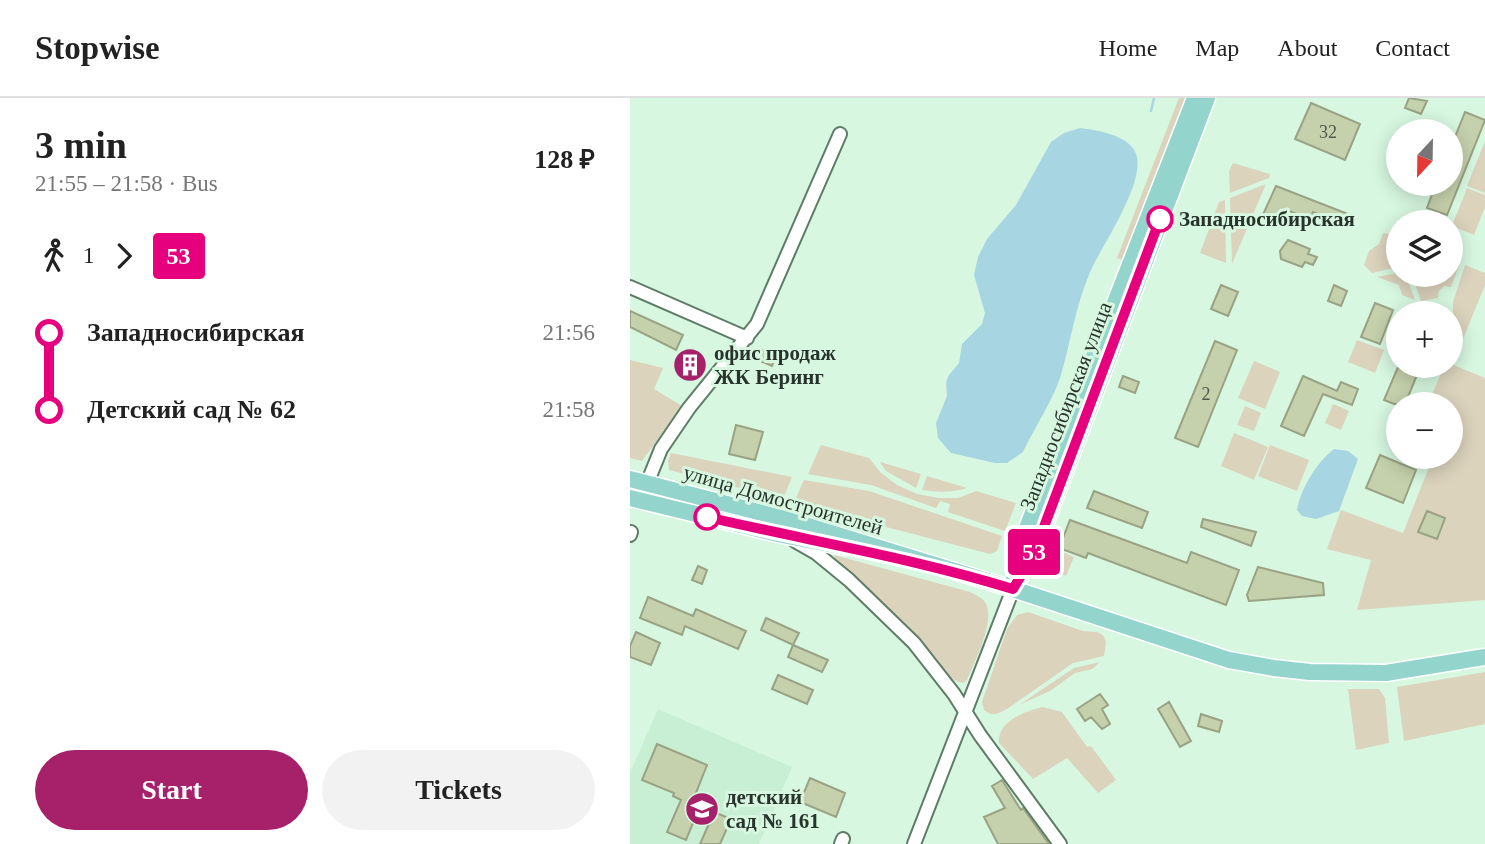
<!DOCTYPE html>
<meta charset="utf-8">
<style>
body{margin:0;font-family:Georgia,serif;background:#f2f2f2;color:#222;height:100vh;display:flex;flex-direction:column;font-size:26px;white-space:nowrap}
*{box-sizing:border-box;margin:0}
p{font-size:23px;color:#767676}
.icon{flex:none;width:38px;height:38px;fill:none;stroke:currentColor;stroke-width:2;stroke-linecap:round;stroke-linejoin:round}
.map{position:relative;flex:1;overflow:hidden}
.details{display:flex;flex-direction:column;background:#fff;width:630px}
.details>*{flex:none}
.badge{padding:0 14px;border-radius:5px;font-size:24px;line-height:46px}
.needle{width:46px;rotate:202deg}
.buttons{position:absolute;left:756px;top:21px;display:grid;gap:14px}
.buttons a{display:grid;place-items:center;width:77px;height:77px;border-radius:50%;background:#fff;box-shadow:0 4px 18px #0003;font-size:35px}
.map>.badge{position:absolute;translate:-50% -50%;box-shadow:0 0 0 4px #fff}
.legs{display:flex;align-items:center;gap:10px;height:77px;padding:0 35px;font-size:23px}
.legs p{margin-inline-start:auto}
.headline{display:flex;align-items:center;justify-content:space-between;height:119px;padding:0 35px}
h1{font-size:38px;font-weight:600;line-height:52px}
.cta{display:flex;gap:14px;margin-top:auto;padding:14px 35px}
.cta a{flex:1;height:80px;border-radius:42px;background:#a6206a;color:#fff;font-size:28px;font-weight:600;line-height:80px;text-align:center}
.cta a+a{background:#f2f2f2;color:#222}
ul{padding:0 35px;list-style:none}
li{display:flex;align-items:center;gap:24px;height:77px;font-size:26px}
li i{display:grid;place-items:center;width:10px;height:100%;margin:0 9px;background:currentColor}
li i::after{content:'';width:18px;height:18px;margin:-9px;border:5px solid;border-radius:50%;background:#fff}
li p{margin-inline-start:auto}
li:first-child i{background:linear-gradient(#0000 50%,currentColor 0)}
li:last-child i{background:linear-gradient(currentColor 50%,#0000 0)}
header{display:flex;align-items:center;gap:42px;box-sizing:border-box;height:98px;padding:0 35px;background:#fff;border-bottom:2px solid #e0e0e0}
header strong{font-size:33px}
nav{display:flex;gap:38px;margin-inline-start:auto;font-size:24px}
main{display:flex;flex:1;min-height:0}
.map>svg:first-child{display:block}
.built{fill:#c8efd3}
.green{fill:#dbd3bc}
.water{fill:#a8d5e2}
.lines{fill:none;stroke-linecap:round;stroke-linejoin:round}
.stream{stroke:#a8d5e2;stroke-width:2.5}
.building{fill:#c5d0ac;stroke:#99a283;stroke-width:2}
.minor-casing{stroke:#5f7c67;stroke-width:16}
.major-casing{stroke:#fff;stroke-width:19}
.minor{stroke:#fff;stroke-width:12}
.major{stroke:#93d4cd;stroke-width:16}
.line-1-casing{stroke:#fff;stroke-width:16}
.line-1{stroke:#e6007e;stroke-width:10}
.stop-1-dot{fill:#fff;stroke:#e6007e;stroke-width:3.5}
.labels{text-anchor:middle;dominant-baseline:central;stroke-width:6;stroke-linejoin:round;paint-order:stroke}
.number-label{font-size:18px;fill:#4f5b4b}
.stop-label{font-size:21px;font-weight:bold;fill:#28342b;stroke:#d7f7e0;text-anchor:start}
.poi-label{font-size:21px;font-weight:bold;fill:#28342b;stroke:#d7f7e0;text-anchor:start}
.street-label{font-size:21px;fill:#28342b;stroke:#d7f7e0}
</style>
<header>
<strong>Stopwise</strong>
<nav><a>Home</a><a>Map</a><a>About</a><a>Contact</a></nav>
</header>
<main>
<section class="details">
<div class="headline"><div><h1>3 min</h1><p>21:55 – 21:58 · Bus</p></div><b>128 ₽</b></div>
<div class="legs"><svg class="icon" aria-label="walk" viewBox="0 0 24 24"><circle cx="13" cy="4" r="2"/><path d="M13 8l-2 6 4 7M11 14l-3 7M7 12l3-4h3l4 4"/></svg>1<svg class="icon" aria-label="forward" viewBox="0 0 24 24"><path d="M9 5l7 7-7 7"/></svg><b class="badge" style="background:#e6007e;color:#fff">53</b></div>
<ul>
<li><i style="color:#e6007e"></i><b>Западносибирская</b><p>21:56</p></li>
<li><i style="color:#e6007e"></i><b>Детский сад № 62</b><p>21:58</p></li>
</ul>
<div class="cta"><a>Start</a><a>Tickets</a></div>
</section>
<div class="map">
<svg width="855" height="746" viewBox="0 0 855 746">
<rect width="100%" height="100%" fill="#d7f7e0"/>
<path class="built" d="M 28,611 L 162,669 L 129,746 L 0,746 L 0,675 Z"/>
<path class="green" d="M 549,0 L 555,0 L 493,162 L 487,160 Z
M 855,43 L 855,95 L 837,88 Z
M 603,65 L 640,76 L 639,80 L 600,95 L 599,73 Z
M 636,86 L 602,166 L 600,100 Z
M 837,90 L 855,97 L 855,109 L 844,137 L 822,128 Z
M 595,102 L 596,165 L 570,155 L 589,104 Z
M 753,135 L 762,136 L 768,154 L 768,169 L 742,175 L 734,167 L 739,153 L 749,146 Z
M 821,162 L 830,165 L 821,189 L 814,188 L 809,193 L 808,200 L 791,203 L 782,177 L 821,177 Z
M 835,167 L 855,175 L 855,187 L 831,246 L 823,243 L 823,204 Z
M 768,175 L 768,177 L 776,177 L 785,202 L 772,197 L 769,187 L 747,179 Z
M 727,242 L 754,252 L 745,275 L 718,264 Z
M 0,262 L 33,270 L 24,291 L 52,308 L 12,363 L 0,360 Z
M 624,263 L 650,274 L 635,311 L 608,300 Z
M 821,266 L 855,280 L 855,502 L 727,512 L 741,462 L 697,451 L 711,412 L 773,435 L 803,359 L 821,359 L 821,306 L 798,306 L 814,268 Z
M 703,306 L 719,313 L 711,332 L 695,325 Z
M 615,308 L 631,315 L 624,333 L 607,327 Z
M 604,335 L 638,349 L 624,382 L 591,368 Z
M 191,347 L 239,360 L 250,374 L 267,387 L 287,396 L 309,400 L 328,400 L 346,393 L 386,405 L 375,433 L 318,414 L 320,406 L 310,403 L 306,410 L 241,387 L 178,376 Z
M 640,347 L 679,362 L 667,393 L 628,378 Z
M 41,355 L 162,379 L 153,401 L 39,372 L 38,363 Z
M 250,364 L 291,376 L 286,390 L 256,373 Z
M 297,378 L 337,390 C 321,395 308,394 292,392 Z
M 174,382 L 239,393 L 372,438 L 367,453 L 360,456 L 164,405 Z
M 421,449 L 444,459 L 436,478 L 422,472 L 417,466 Z
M 204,457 L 340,494 C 344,496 351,499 354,503 C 368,518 344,565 337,582 L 333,585 C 317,582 315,571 306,560 C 276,525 240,494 206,464 Z
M 398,514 L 453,533 L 467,534 L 473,537 L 476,544 L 474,558 L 443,565 L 377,611 C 367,616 363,619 354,612 L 352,604 L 377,531 L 387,517 Z
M 470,564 L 462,571 L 445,575 L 420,593 L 389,607 L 444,570 Z
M 855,574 L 855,626 L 774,643 L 767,589 Z
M 718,591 L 749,591 L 755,600 L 759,645 L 726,652 Z
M 413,609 L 432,614 L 457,649 L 461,648 L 486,682 L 468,695 L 437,660 L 403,681 L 369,645 C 367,623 395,613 413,609 Z"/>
<path class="water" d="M 450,30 C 466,32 500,37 506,56 C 516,81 477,141 465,164 C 447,199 442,239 431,277 C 424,300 404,331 393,354 L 377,365 L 365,365 L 321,355 L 308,340 L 306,325 L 317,298 L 316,284 L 319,277 L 329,265 L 332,246 L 352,226 L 355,215 L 344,177 L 348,159 L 357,141 L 386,107 L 421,44 L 434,35 Z
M 704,351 L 718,353 L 728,361 L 709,413 L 686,421 L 672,418 L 667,412 C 671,390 687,364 704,351 Z"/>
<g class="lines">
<path class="stream" d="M 521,13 L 524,0"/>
</g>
<path class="building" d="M 779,0 L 797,3 L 791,16 L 775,10 Z
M 681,5 L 730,26 L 715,62 L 665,41 Z
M 835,14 L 855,22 L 817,117 L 797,110 L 806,86 L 821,86 L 821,49 Z
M 646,88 L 718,116 L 713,126 L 683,114 L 680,122 L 655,111 L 648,129 L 631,121 Z
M 658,142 L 680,151 L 678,156 L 687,159 L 683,167 L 675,164 L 672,169 L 651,161 L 650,153 Z
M 591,187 L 608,194 L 598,218 L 581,211 Z
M 704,187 L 717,193 L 711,208 L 698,203 Z
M 745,205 L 763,212 L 750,246 L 731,239 Z
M 0,213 L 53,237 L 46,252 L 0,229 Z
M 585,243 L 607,252 L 568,349 L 545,340 Z
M 132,252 L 146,258 L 142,268 L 128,262 Z
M 52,256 L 73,265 L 68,278 L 46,268 Z
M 768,269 L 787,277 L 775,306 L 764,306 L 754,302 Z
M 493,278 L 509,284 L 505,295 L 489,289 Z
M 673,278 L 707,293 L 711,284 L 728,291 L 722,307 L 693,296 L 674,338 L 651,328 Z
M 106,327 L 133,334 L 125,362 L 99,356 Z
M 750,357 L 786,372 L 773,405 L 736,390 Z
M 464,393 L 518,414 L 512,430 L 457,410 Z
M 797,413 L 815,420 L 807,441 L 788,434 Z
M 573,421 L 626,434 L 621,448 L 571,429 Z
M 440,422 L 557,465 L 561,454 L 609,472 L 596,507 L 458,455 L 456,460 L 429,450 Z
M 68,468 L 77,472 L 72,486 L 62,482 Z
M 628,469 L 693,485 L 694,497 L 619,503 L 617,497 Z
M 18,499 L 63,518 L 66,511 L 116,533 L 108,551 L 55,528 L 52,537 L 10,520 Z
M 136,520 L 169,535 L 163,547 L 131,532 Z
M 6,534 L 30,545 L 21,567 L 0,559 L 0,548 Z
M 163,547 L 198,562 L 192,574 L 158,559 Z
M 148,577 L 183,592 L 177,606 L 142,591 Z
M 470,596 L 478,607 L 472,611 L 480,626 L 472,631 L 461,619 L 455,623 L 447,611 Z
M 539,604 L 561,643 L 550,649 L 528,611 Z
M 571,616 L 592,623 L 589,634 L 568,628 Z
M 27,646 L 77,667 L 62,705 L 70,708 L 56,742 L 37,734 L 51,702 L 43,698 L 44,695 L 12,682 Z
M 180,680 L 215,695 L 206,719 L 170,704 Z
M 372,682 L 391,712 L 393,710 L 419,746 L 368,746 L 354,719 L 375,710 L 362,688 Z
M 84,714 L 101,721 L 90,746 L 70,746 Z"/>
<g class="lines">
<g class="minor-casing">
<path id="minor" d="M 0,189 L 117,240
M 10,403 L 31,351 L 59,310 L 127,226 L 210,36
M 0,437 L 1,434
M 165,443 L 186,455 L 219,482 L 284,545 L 324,596 L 350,637 L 430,746
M 211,746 L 213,741
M 284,746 L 383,491"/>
</g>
<g class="major-casing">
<path id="major" d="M 0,381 L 155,421 L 383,491 L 599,562 L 644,570 L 680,574 L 756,575 L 855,559
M 0,400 L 152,437 L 215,449
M 384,482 L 388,453 L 565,0
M 383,491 L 403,458 L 577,0"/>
</g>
<use href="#minor" class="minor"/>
<use href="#major" class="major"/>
</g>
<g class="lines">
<g class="line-1-casing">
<path id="line-1" d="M 77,419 C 180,443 283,460 383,491 L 403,458 L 530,121"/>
</g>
<use href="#line-1" class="line-1"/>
</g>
<defs>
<g id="building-disc" transform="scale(1.75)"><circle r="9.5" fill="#a6206a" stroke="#d7f7e0"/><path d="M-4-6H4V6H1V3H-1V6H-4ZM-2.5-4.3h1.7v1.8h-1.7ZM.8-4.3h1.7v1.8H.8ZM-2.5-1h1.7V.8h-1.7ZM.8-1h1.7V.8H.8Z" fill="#fff"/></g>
<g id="school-disc" transform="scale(1.75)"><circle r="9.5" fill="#a6206a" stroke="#d7f7e0"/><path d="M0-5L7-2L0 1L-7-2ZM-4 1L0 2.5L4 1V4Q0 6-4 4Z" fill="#fff"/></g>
</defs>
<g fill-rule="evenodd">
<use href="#building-disc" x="60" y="267"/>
<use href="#school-disc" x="72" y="711"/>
</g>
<g class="stop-1-dot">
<circle cx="530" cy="121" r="12"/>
<circle cx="77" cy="419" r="12"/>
</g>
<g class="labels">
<g class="number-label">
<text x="698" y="34">32</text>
<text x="576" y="296">2</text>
</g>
<g class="stop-label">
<text x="549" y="121">Западносибирская</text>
</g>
<g class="poi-label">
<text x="84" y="255">офис продаж<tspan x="84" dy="24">ЖК Беринг</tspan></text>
<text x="96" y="699">детский<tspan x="96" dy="24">сад № 161</tspan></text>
</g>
<g class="street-label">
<text transform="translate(436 308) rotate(-69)">Западносибирская улица</text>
<text transform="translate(153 402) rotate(16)">улица Домостроителей</text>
</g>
</g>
</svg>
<div class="buttons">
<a><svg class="needle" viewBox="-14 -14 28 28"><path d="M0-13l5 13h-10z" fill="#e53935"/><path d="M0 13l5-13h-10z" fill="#767676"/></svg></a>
<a><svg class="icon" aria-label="layers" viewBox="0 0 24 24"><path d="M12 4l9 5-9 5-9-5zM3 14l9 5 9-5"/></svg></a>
<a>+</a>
<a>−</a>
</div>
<b class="badge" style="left:404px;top:454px;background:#e6007e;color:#fff">53</b>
</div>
</main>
